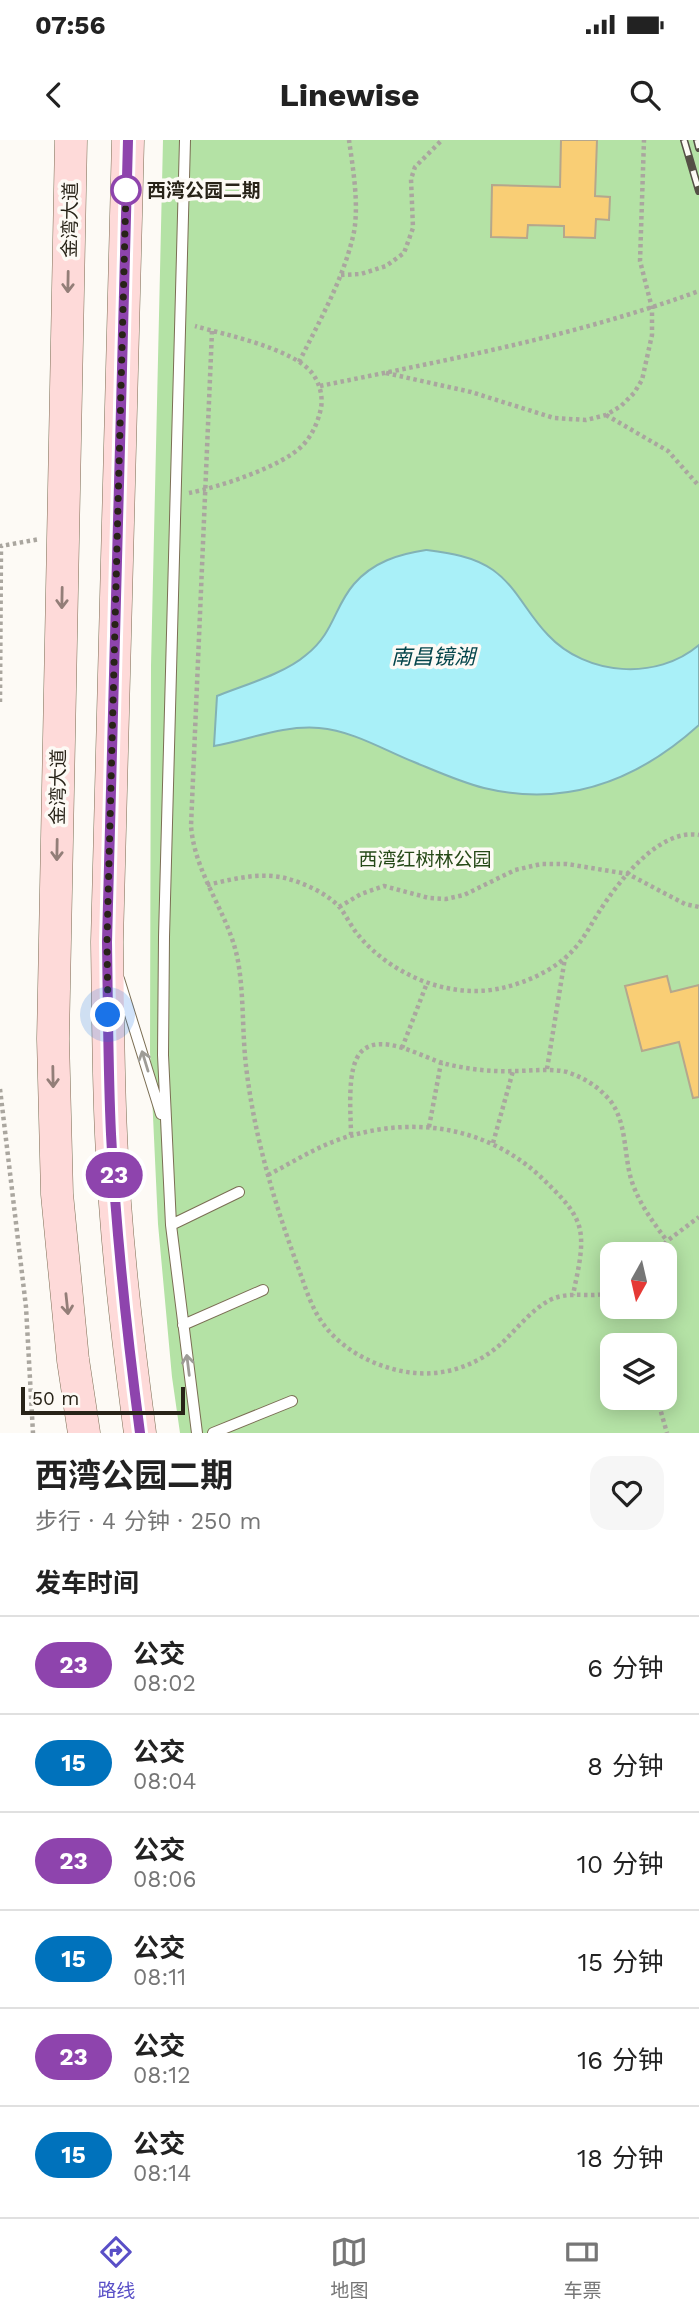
<!DOCTYPE html>
<html lang="zh">
<meta charset="utf-8">
<style>
body{margin:0;font-family:"Work Sans","Noto Sans SC",sans-serif;background:#f6f6f6;color:#222;height:100vh;display:flex;flex-direction:column;font-size:26px;white-space:nowrap}
*{box-sizing:border-box;margin:0}
p{font-size:23px;color:#767676}
.icon{flex:none;width:38px;height:38px;fill:none;stroke:currentColor;stroke-width:2;stroke-linecap:round;stroke-linejoin:round}
.map{position:relative;height:1293px;overflow:hidden}
.side{display:flex;flex-direction:column;background:#fff;flex:1}
.side>*{flex:none}
.badge{padding:0 14px;border-radius:23px;font-size:24px;line-height:46px}
.needle{width:46px;rotate:188deg}
.controls{position:absolute;left:600px;top:1102px;display:grid;gap:14px}
.controls a{display:grid;place-items:center;width:77px;height:77px;border-radius:14px;background:#fff;box-shadow:0 4px 18px #0003;font-size:35px}
.scale{position:absolute;left:21px;bottom:18px;width:164px;box-sizing:border-box;padding-left:7px;border:4px solid #282318;border-top:0;font-size:19px;line-height:24px;white-space:nowrap;color:#282318;-webkit-text-stroke:5px #fdfaf5;paint-order:stroke}
.you{position:absolute;width:35px;height:35px;margin:-18px;border:5px solid #fff;border-radius:50%;background:#1a73e8;box-shadow:0 0 0 10px #1a73e833}
.map>.badge{position:absolute;translate:-50% -50%;box-shadow:0 0 0 4px #fff}
h2{padding:0 35px;font-size:26px;line-height:63px}
.round{display:grid;place-items:center;flex:none;width:74px;height:74px;border-radius:21px;background:#f6f6f6}
.overview{display:flex;align-items:center;justify-content:space-between;height:119px;padding:0 35px}
h1{font-size:33px;font-weight:700;line-height:52px}
ul{padding:0;list-style:none}
li{display:flex;align-items:center;gap:21px;height:98px;padding:0 35px;border-top:2px solid #e0e0e0}
li div{flex:1}
li b{display:block;font-size:26px}
li em{font-style:normal}
li .badge{min-width:77px;font-weight:700;text-align:center}
.status{display:flex;justify-content:space-between;align-items:center;height:49px;padding:0 35px;background:#fff;direction:ltr}
.status svg{height:19px;fill:currentColor}
header{display:flex;justify-content:space-between;align-items:center;height:91px;padding:0 35px;background:#fff;font-size:32px;font-weight:700}
.menu{display:flex;justify-content:space-around;align-items:center;height:98px;border-top:2px solid #e0e0e0;background:#fff;font-size:19px;color:#767676}
.menu a{display:grid;justify-items:center;gap:4px}
.menu .active{color:#594fc7}
.map>svg:first-child{display:block}
.green{fill:#b4e2a5;fill-rule:evenodd}
.water{fill:#a9f0f8;stroke:#82b2b5;stroke-width:2}
.building{fill:#f9ce75;stroke:#b5a78c;stroke-width:2}
.lines{fill:none;stroke-linecap:round;stroke-linejoin:round}
.service-casing{stroke:#7b6e54;stroke-width:12}
.secondary-casing{stroke:#7b6e54;stroke-width:33}
.path{stroke:#aaa69f;stroke-width:4.5;stroke-dasharray:3.5 3.5;stroke-linecap:butt}
.service{stroke:#fff;stroke-width:10}
.secondary{stroke:#fedad9;stroke-width:32}
.rail-casing{stroke:#555046;stroke-width:8}
.rail{stroke:#fdfaf5;stroke-width:5;stroke-dasharray:16;stroke-linecap:butt}
.oneway{stroke:#937e78}
.oneway2{stroke:#9e9c97}
.line-casing{stroke:#fff;stroke-width:16}
.line{stroke:#8e44ad;stroke-width:10}
.walk{stroke:#282318;stroke-width:7;stroke-dasharray:0 12.6}
.stop-dot{fill:#fff;stroke:#8e44ad;stroke-width:3.5}
.labels{text-anchor:middle;dominant-baseline:central;stroke-width:7;stroke-linejoin:round;paint-order:stroke}
.stop-label{font-size:19px;font-weight:bold;fill:#282318;stroke:#fdfaf5;text-anchor:start}
.street-label{font-size:19px;fill:#282318;stroke:#fdfaf5}
.park-label{font-size:19px;fill:#254917;stroke:#fdfaf5}
.water-label{font-size:21px;font-style:italic;fill:#04454b;stroke:#fdfaf5}
</style>
<div class="status"><b>07:56</b><svg viewBox="0 0 49 12"><path d="M0 12V9h3v3zM5 12V6h3v6zM10 12V3h3v9zM15 12V0h3v12zM26 1h20v11H26zM47 4h2v5h-2z"/></svg></div>
<header><svg class="icon" aria-label="back" viewBox="0 0 24 24"><path d="M15 5l-7 7 7 7"/></svg>Linewise<svg class="icon" aria-label="search" viewBox="0 0 24 24"><circle cx="10" cy="10" r="6"/><path d="M15 15l6 6"/></svg></header>
<div class="map">
<svg width="699" height="1293" viewBox="0 0 699 1293">
<rect width="100%" height="100%" fill="#fdfaf5"/>
<path class="green" d="M 163,0 L 699,0 L 699,1293 L 180,1293 L 172,1237 L 158,1084 L 150,912 L 151,526 ZM 612,1115 L 665,1115 L 665,1167 L 612,1167 ZM 612,1206 L 665,1206 L 665,1258 L 612,1258 Z"/>
<path class="water" d="M 426,410 C 449,413 473,416 493,430 C 517,447 527,474 548,495 C 586,536 657,541 699,505 L 699,585 C 637,641 567,668 484,648 C 460,642 436,631 414,622 C 382,609 353,591 319,588 C 282,585 249,600 214,606 L 217,556 C 244,545 284,534 306,515 C 334,493 334,467 354,444 C 373,422 399,414 426,410 Z"/>
<path class="building" d="M 561,0 L 597,0 L 595,56 L 610,57 L 609,80 L 596,79 L 595,98 L 564,97 L 564,86 L 528,85 L 527,98 L 491,97 L 492,45 L 560,47 Z
M 667,836 L 671,852 L 699,845 L 699,957 L 693,958 L 679,902 L 642,911 L 625,846 Z"/>
<g class="lines">
<g class="service-casing">
<path id="service" d="M 185,0 L 164,797 L 163,915 L 171,1085 L 197,1293
M 119,839 L 161,974
M 171,1085 L 239,1052
M 183,1185 L 263,1150
M 213,1293 L 292,1261"/>
</g>
<g class="secondary-casing">
<path id="secondary" d="M 71,0 L 53,899 L 57,1054 L 73,1220 L 84,1293
M 128,0 L 107,802 C 108,866 108,930 111,994 C 115,1094 127,1194 140,1293"/>
</g>
<path class="path" d="M 341,135 L 361,134 L 386,126 L 404,113 L 413,88 L 411,39 L 415,27 L 442,0
M 212,191 L 191,686 C 195,736 229,773 238,821 C 244,855 242,891 246,926 C 254,995 274,1062 298,1127 C 305,1146 311,1168 324,1185 C 344,1212 381,1230 415,1233 C 449,1236 483,1223 507,1198 C 520,1185 533,1169 550,1160 C 570,1150 592,1159 612,1152
M 299,222 C 320,180 344,138 354,92 C 359,63 353,29 349,0
M 386,233 L 471,252 L 554,278 L 586,280 L 606,275 L 621,266 L 634,253 L 642,240 L 652,195 L 652,168 L 640,121 L 644,0
M 320,246 C 447,220 576,196 699,151
M 606,275 L 668,311 L 699,346
M 189,353 C 219,347 281,327 302,306 C 312,296 318,282 321,268 C 323,257 320,243 312,233 C 292,208 226,195 195,186
M 0,562 L 1,406 L 40,399
M 207,745 C 233,739 259,732 285,738 C 304,743 329,754 341,769 C 347,777 352,788 359,796 C 392,835 450,860 502,848 C 528,842 557,829 575,808 C 585,797 591,784 599,772 C 618,742 659,688 699,695
M 339,767 L 361,754 L 384,746 L 429,758 L 446,759 L 464,755 L 515,730 L 541,724 L 567,724 L 628,734 L 685,764 L 699,767
M 402,908 L 427,843
M 547,929 L 565,818
M 0,949 L 26,1167 L 33,1293
M 429,987 L 441,923
M 351,995 C 351,975 346,928 361,912 C 381,891 423,918 446,924 C 467,929 492,932 514,931 C 532,931 549,928 567,932 C 582,937 596,945 607,957 C 628,979 623,1015 632,1042 C 640,1065 653,1082 667,1101
M 493,1003 L 513,931
M 268,1035 C 295,1021 321,1004 350,996 C 422,975 495,990 547,1043 C 559,1055 574,1069 579,1086 C 585,1106 577,1134 573,1155
M 655,1115 L 667,1101 L 699,1077
M 659,1265 L 667,1293"/>
<use href="#service" class="service"/>
<use href="#secondary" class="secondary"/>
<g class="rail-casing">
<path id="rail" d="M 684,0 L 699,51
M 697,0 L 699,8"/>
</g>
<use href="#rail" class="rail"/>
</g>
<defs><path id="oneway-shaft" d="M-6 0H5M1.5-3L5.5 0L1.5 3" fill="none" stroke-width="1.6" stroke-linecap="round" stroke-linejoin="round" transform="scale(1.75)"/></defs>
<g class="oneway">
<use href="#oneway-shaft" transform="translate(68 142) rotate(91)"/>
<use href="#oneway-shaft" transform="translate(62 458) rotate(91)"/>
<use href="#oneway-shaft" transform="translate(57 710) rotate(91)"/>
<use href="#oneway-shaft" transform="translate(53 937) rotate(89)"/>
<use href="#oneway-shaft" transform="translate(67 1164) rotate(84)"/>
</g>
<g class="oneway2">
<use href="#oneway-shaft" transform="translate(145 921) rotate(-107)"/>
<use href="#oneway-shaft" transform="translate(188 1225) rotate(-97)"/>
</g>
<g class="lines">
<g class="line-casing">
<path id="line" d="M 128,0 L 107,802 C 108,866 108,930 111,994 C 116,1094 127,1194 140,1293"/>
</g>
<use href="#line" class="line"/>
<path class="walk" d="M 108,875 L 107,802 L 126,50"/>
</g>
<circle class="stop-dot" cx="126" cy="50" r="14"/>
<g class="labels">
<g class="stop-label">
<text x="147" y="50">西湾公园二期</text>
</g>
<g class="street-label">
<text transform="translate(70 80) rotate(-89)">金湾大道</text>
<text transform="translate(58 647) rotate(-89)">金湾大道</text>
</g>
<g class="park-label">
<text x="425" y="719">西湾红树林公园</text>
</g>
<g class="water-label">
<text x="433" y="516">南昌镜湖</text>
</g>
</g>
</svg>
<div class="controls">
<a><svg class="needle" viewBox="-14 -14 28 28"><path d="M0-13l5 13h-10z" fill="#e53935"/><path d="M0 13l5-13h-10z" fill="#767676"/></svg></a>
<a><svg class="icon" aria-label="layers" viewBox="0 0 24 24"><path d="M12 4l9 5-9 5-9-5zM3 14l9 5 9-5"/></svg></a>
</div>
<div class="scale">50 m</div>
<div class="you" style="left:108px;top:875px"></div>
<b class="badge" style="left:114px;top:1035px;background:#8e44ad;color:#fff">23</b>
</div>
<section class="side">
<div class="overview"><div><h1>西湾公园二期</h1><p>步行 · 4 分钟 · 250 m</p></div><a class="round"><svg class="icon" aria-label="heart" viewBox="0 0 24 24"><path d="M12 20l-8-8c-3-5 5-10 8-4 3-6 11-1 8 4z"/></svg></a></div>
<h2>发车时间</h2>
<ul>
<li><span class="badge" style="background:#8e44ad;color:#fff">23</span><div><b>公交</b><p>08:02</p></div><em>6 分钟</em></li>
<li><span class="badge" style="background:#0072bc;color:#fff">15</span><div><b>公交</b><p>08:04</p></div><em>8 分钟</em></li>
<li><span class="badge" style="background:#8e44ad;color:#fff">23</span><div><b>公交</b><p>08:06</p></div><em>10 分钟</em></li>
<li><span class="badge" style="background:#0072bc;color:#fff">15</span><div><b>公交</b><p>08:11</p></div><em>15 分钟</em></li>
<li><span class="badge" style="background:#8e44ad;color:#fff">23</span><div><b>公交</b><p>08:12</p></div><em>16 分钟</em></li>
<li><span class="badge" style="background:#0072bc;color:#fff">15</span><div><b>公交</b><p>08:14</p></div><em>18 分钟</em></li>
</ul>
</section>
<nav class="menu">
<a class="active"><svg class="icon" aria-label="directions" viewBox="0 0 24 24"><path d="M12 3l9 9-9 9-9-9zM9 14v-3h6M13 9l2 2-2 2"/></svg>路线</a>
<a><svg class="icon" aria-label="map" viewBox="0 0 24 24"><path d="M3 6l6-2 6 2 6-2v14l-6 2-6-2-6 2zM9 4v14M15 6v14"/></svg>地图</a>
<a><svg class="icon" aria-label="tickets" viewBox="0 0 24 24"><path d="M3 7h18v10H3zM15 7v10"/></svg>车票</a>
</nav>
